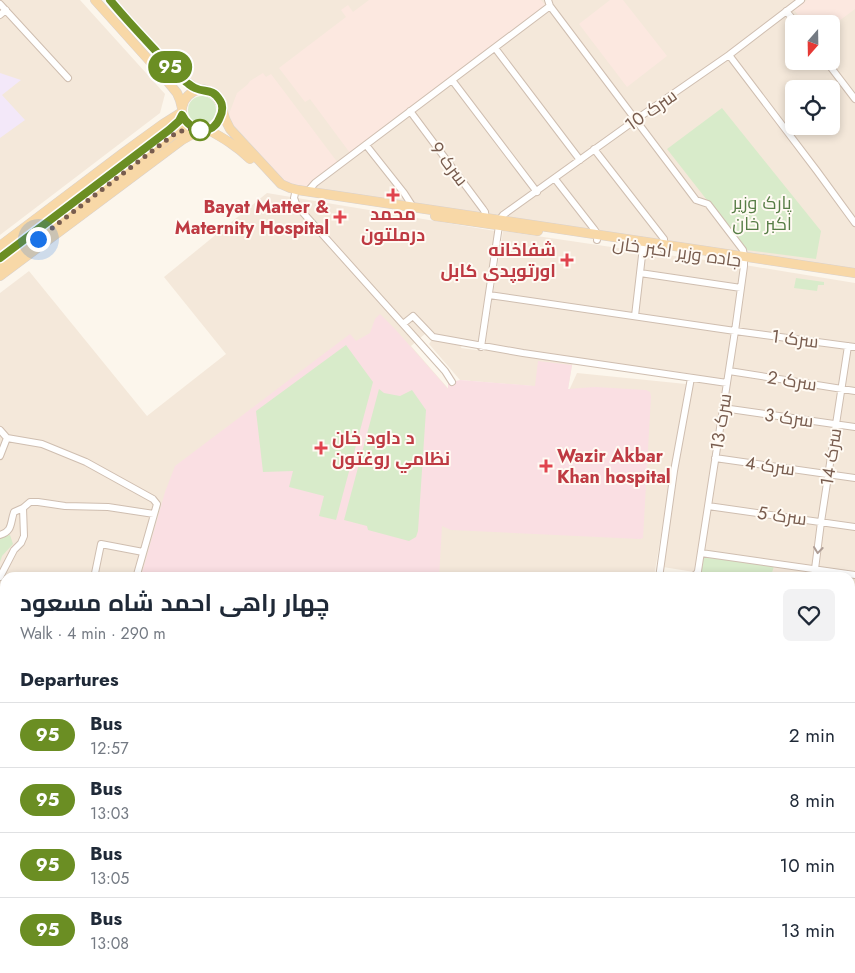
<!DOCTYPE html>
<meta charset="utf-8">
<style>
body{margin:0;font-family:Jost,Cairo,sans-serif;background:#f2f2f3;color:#1f2937;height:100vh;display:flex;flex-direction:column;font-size:19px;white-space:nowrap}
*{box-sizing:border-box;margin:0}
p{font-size:16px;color:#747a83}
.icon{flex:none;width:28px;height:28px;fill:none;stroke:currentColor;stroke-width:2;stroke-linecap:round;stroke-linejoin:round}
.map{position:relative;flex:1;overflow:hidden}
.side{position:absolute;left:0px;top:572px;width:855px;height:401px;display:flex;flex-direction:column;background:#fff;border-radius:15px 15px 0 0;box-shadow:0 2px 8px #0003}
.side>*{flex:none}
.badge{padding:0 10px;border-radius:16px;font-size:18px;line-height:32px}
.needle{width:32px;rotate:200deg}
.buttons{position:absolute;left:785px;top:15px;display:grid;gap:10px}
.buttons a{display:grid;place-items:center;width:55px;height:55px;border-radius:8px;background:#fff;box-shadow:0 2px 8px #0003;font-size:25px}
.you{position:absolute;width:25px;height:25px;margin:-12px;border:4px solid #fff;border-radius:50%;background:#1a73e8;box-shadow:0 0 0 8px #1a73e833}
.map>.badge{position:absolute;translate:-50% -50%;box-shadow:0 0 0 2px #fff}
h2{padding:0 20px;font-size:19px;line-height:45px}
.round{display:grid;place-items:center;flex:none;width:52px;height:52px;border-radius:8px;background:#f2f2f3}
.summary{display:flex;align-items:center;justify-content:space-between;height:85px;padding:0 20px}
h1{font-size:24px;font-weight:700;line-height:38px}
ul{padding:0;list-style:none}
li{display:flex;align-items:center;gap:15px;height:65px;padding:0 20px;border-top:1px solid #e0e1e3}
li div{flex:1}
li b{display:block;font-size:19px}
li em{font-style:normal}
li .badge{min-width:55px;font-weight:700;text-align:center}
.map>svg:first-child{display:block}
.residential{fill:#f4e8da;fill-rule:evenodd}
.commercial{fill:#fce8e0}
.education{fill:#f3e8f9}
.medical{fill:#fadfe3}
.green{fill:#d8ebca}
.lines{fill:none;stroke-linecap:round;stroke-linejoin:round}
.minor-casing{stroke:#cfbeb0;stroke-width:8}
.major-casing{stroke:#d9d1cd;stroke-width:10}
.minor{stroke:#fff;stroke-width:6}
.major{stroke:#f8d8a7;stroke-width:9}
.oneway{stroke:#ae9d95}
.line-casing{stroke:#fff;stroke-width:11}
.line{stroke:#6b8e23;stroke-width:8}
.walk{stroke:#785c4e;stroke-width:5;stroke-dasharray:0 9}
.stop-dot{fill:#fff;stroke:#6b8e23;stroke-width:2.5}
.health-dot{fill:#e0444e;stroke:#fffaf3;stroke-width:2}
.labels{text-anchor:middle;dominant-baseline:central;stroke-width:4;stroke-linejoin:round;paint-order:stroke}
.street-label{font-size:18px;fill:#785c4e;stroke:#fffaf3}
.park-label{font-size:18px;fill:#577d46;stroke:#fffaf3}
.health-label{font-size:18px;font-weight:bold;fill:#be3a42;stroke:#fffaf3;text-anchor:end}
</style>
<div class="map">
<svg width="855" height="973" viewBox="0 0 855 973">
<rect width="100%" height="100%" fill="#fcf6ec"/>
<path class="residential" d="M 0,0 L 80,0 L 165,94 L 160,113 L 0,235 Z
M 110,0 L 855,0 L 855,273 L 290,188 L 230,129 L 221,104 L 195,88 ZM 794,24 L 831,24 L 831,61 L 794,61 ZM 794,89 L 831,89 L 831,126 L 794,126 Z
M 267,193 L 495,231 L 478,343 L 426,333 L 411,346 L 460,402 L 566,397 L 577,373 L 686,384 L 654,577 L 5,578 L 5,969 L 850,969 L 850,856 L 855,857 L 855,973 L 40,973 L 30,970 L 18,973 L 0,973 L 0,293 L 29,271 L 147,416 L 226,354 L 164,277 Z
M 503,231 L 652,253 L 751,266 L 855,283 L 855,650 L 850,649 L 850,578 L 771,577 L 775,560 L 698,549 L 694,572 L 663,567 L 674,474 L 693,374 L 576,359 L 572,365 L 568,389 L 460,380 L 429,344 L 432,340 L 462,344 L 461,348 L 484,351 Z"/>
<path class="commercial" d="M 369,0 L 541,0 L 546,6 L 350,153 L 310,99 L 305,102 L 279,68 L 346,17 L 341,10 L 348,5 L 353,12 Z
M 610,0 L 623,0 L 667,56 L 627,87 L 579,24 Z
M 807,0 L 855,0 L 855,9 L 831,27 L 831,24 L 805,24 L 794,10 Z
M 263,73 L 266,77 L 271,74 L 338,163 L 306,187 L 289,185 L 233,124 L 229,114 L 237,93 L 247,85 L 250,81 Z"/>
<path class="education" d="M 0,73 L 21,80 L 2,95 L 25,120 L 0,138 Z"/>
<path class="medical" d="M 380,314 L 395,329 L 448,389 L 448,382 L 452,382 L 460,380 L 535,386 L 538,361 L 572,365 L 568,389 L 595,387 L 646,390 L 650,392 L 651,396 L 643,538 L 640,539 L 451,530 L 442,526 L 439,577 L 158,578 L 142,573 L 165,492 L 175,466 L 350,334 L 356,341 L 370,333 L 375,319 Z"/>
<path class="green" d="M188 110a14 14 0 1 1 28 0a14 14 0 1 1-28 0Z
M 722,108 L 821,231 L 816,259 L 746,250 L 667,149 Z
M 796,278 L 824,282 L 824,285 L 818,285 L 817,291 L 794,288 Z
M 346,345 L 373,382 L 336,520 L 319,516 L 324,496 L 289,487 L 293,471 L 263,472 L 256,411 Z
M 379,389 L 384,393 L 400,396 L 412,390 L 426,410 L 418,531 L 416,537 L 409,541 L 368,530 L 367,526 L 344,520 Z
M 10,535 L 13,544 L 2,556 L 0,562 L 0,537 Z
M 703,556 L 774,566 L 771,577 L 697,578 L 701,573 Z
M 850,649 L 855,650 L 855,696 L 850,694 Z
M 850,704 L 855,706 L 855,773 L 850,770 Z
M 850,783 L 855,785 L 855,845 L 850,844 Z"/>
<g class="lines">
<g class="minor-casing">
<path id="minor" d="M 548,0 L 550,6 L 696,200 L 708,204 L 743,250 L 744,256 L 744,266 L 735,331 L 698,571 L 697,573 L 691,578
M 0,4 L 68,78
M 786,11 L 797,24
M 0,15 L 6,10
M 495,48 L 580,160
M 729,55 L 817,171 L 855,223
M 826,61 L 855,99
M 452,80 L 537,192
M 410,111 L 483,209 L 485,212 L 486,220
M 366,145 L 404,193 L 413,207 L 412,213
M 594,149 L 664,239 L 664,250
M 555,179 L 594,229 L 598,235 L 597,240
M 296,189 L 294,198 L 297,206 L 445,371 L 452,382
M 308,191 L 315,183 L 550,6
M 640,273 L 741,288
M 489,295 L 735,331 L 855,347
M 635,316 L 643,247
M 403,324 L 413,316 L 433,337 L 523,353 L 727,383
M 481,347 L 500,219 L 503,215 L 641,116 L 729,55 L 801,0
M 729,371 L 855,391
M 723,408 L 855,427
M 0,430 L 7,438 L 42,444 L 86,462 L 153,499 L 157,504 L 136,578
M 0,456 L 7,438
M 715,458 L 855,478
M 708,506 L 855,527
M 0,535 C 13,531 10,523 14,512 L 23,508 L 30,502 L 38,502 L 65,506 L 108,507 L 154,514
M 701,553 L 855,575
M 815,569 L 821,522 L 848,346
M 0,577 L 14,550 L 21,543 L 24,536 L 23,508
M 94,578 L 101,544 L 143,552
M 659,578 L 674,471 L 691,378
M 0,615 L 3,617
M 850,676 L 855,678
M 0,938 L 5,938
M 258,969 L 273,973
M 0,971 L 6,971 L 9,969
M 124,973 L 125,969
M 175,973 L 176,969
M 235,973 L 236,969
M 252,973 L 254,969
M 342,973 L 342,969
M 436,973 L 437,969
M 531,973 L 532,969
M 585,973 L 586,969
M 616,973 L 616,969
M 641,973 L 642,969"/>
</g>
<g class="major-casing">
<path id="major" d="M 95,0 L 164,77 L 177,93 L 180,100 L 182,108
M 110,0 L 171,68 L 184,80 L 195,88 L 206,90 L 215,95 L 221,104 L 225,119 L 230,129 L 281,184 L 290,188 L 298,190 L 855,273
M 182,107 C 184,97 190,92 200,89
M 207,129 C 223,138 237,146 250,159
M 203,130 C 213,129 220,122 222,111
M 435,216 L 538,231
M 0,246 L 123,153 L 163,124 L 182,112
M 0,258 L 169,130 L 179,121 L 182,115
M 0,268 L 173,135 L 183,130 L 195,129
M 0,276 L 182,140 L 200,130
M 0,877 L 5,878
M 832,969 L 844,973"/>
</g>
<use href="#minor" class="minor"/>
<use href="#major" class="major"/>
</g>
<defs><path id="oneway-chevron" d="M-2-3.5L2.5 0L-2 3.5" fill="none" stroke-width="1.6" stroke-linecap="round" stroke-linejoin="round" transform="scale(1.25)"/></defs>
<use class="oneway" href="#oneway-chevron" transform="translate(818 550) rotate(97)"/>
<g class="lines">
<g class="line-casing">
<path id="line" d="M 0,258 L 169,130 L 179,121 L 182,115 C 190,132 213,137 220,117 C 223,111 223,104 219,99 C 212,88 205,93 195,88 C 192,87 189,84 186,82 C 174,72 164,60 154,49 C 139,33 124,17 110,0"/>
</g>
<use href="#line" class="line"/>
<path class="walk" d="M 38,239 L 173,135 C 183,130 190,127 200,130"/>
</g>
<circle class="stop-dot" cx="200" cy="130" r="10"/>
<g class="health-dot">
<path d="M390.5 187.5h5v5h5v5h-5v5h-5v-5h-5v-5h5z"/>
<path d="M337.5 209.5h5v5h5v5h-5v5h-5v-5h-5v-5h5z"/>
<path d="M564.5 252.5h5v5h5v5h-5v5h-5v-5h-5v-5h5z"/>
<path d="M318.5 440.5h5v5h5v5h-5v5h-5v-5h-5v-5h5z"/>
<path d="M543.5 458.5h5v5h5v5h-5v5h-5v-5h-5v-5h5z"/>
</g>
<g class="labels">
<g class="street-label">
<text transform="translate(651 110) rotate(-35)">سرک 10</text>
<text transform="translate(449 164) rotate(53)">سرک 9</text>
<text transform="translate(677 252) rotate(8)">جاده وزیر اکبر خان</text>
<text transform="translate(795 339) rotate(7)">سرک 1</text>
<text transform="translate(792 381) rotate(9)">سرک 2</text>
<text transform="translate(789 418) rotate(8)">سرک 3</text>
<text transform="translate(721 422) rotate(-81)">سرک 13</text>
<text transform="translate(831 457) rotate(-81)">سرک 14</text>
<text transform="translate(770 466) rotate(8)">سرک 4</text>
<text transform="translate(782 516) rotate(8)">سرک 5</text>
</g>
<g class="park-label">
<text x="762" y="203">پارک وزیر<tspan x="762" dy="21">اکبر خان</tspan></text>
</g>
<g class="health-label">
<text x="329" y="207">Bayat Matter &amp;<tspan x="329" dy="21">Maternity Hospital</tspan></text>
<text x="393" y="214" text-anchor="middle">محمد<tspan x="393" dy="21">درملتون</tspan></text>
<text x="556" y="250">شفاخانه<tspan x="556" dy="21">اورتوپدی کابل</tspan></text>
<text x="332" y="438" text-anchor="start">د داود خان<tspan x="332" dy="21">نظامي روغتون</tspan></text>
<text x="557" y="456" text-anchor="start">Wazir Akbar<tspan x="557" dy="21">Khan hospital</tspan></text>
</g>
</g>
</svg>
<div class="buttons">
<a><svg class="needle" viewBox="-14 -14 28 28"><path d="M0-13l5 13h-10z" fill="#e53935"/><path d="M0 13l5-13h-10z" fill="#747a83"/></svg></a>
<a><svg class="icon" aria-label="locate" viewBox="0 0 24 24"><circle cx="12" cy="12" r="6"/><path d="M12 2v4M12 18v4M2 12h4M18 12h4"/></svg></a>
</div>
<div class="you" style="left:38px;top:239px"></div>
<b class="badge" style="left:170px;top:67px;background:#6b8e23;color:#fff">95</b>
<section class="side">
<div class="summary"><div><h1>چهار راهی احمد شاه مسعود</h1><p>Walk · 4 min · 290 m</p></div><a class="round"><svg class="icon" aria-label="heart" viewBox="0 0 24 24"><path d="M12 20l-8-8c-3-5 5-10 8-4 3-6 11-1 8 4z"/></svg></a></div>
<h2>Departures</h2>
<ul>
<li><span class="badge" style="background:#6b8e23;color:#fff">95</span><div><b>Bus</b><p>12:57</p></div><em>2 min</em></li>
<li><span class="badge" style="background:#6b8e23;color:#fff">95</span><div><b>Bus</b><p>13:03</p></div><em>8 min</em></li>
<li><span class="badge" style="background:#6b8e23;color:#fff">95</span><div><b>Bus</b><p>13:05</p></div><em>10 min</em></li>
<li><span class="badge" style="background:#6b8e23;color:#fff">95</span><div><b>Bus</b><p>13:08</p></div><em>13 min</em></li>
</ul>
</section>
</div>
